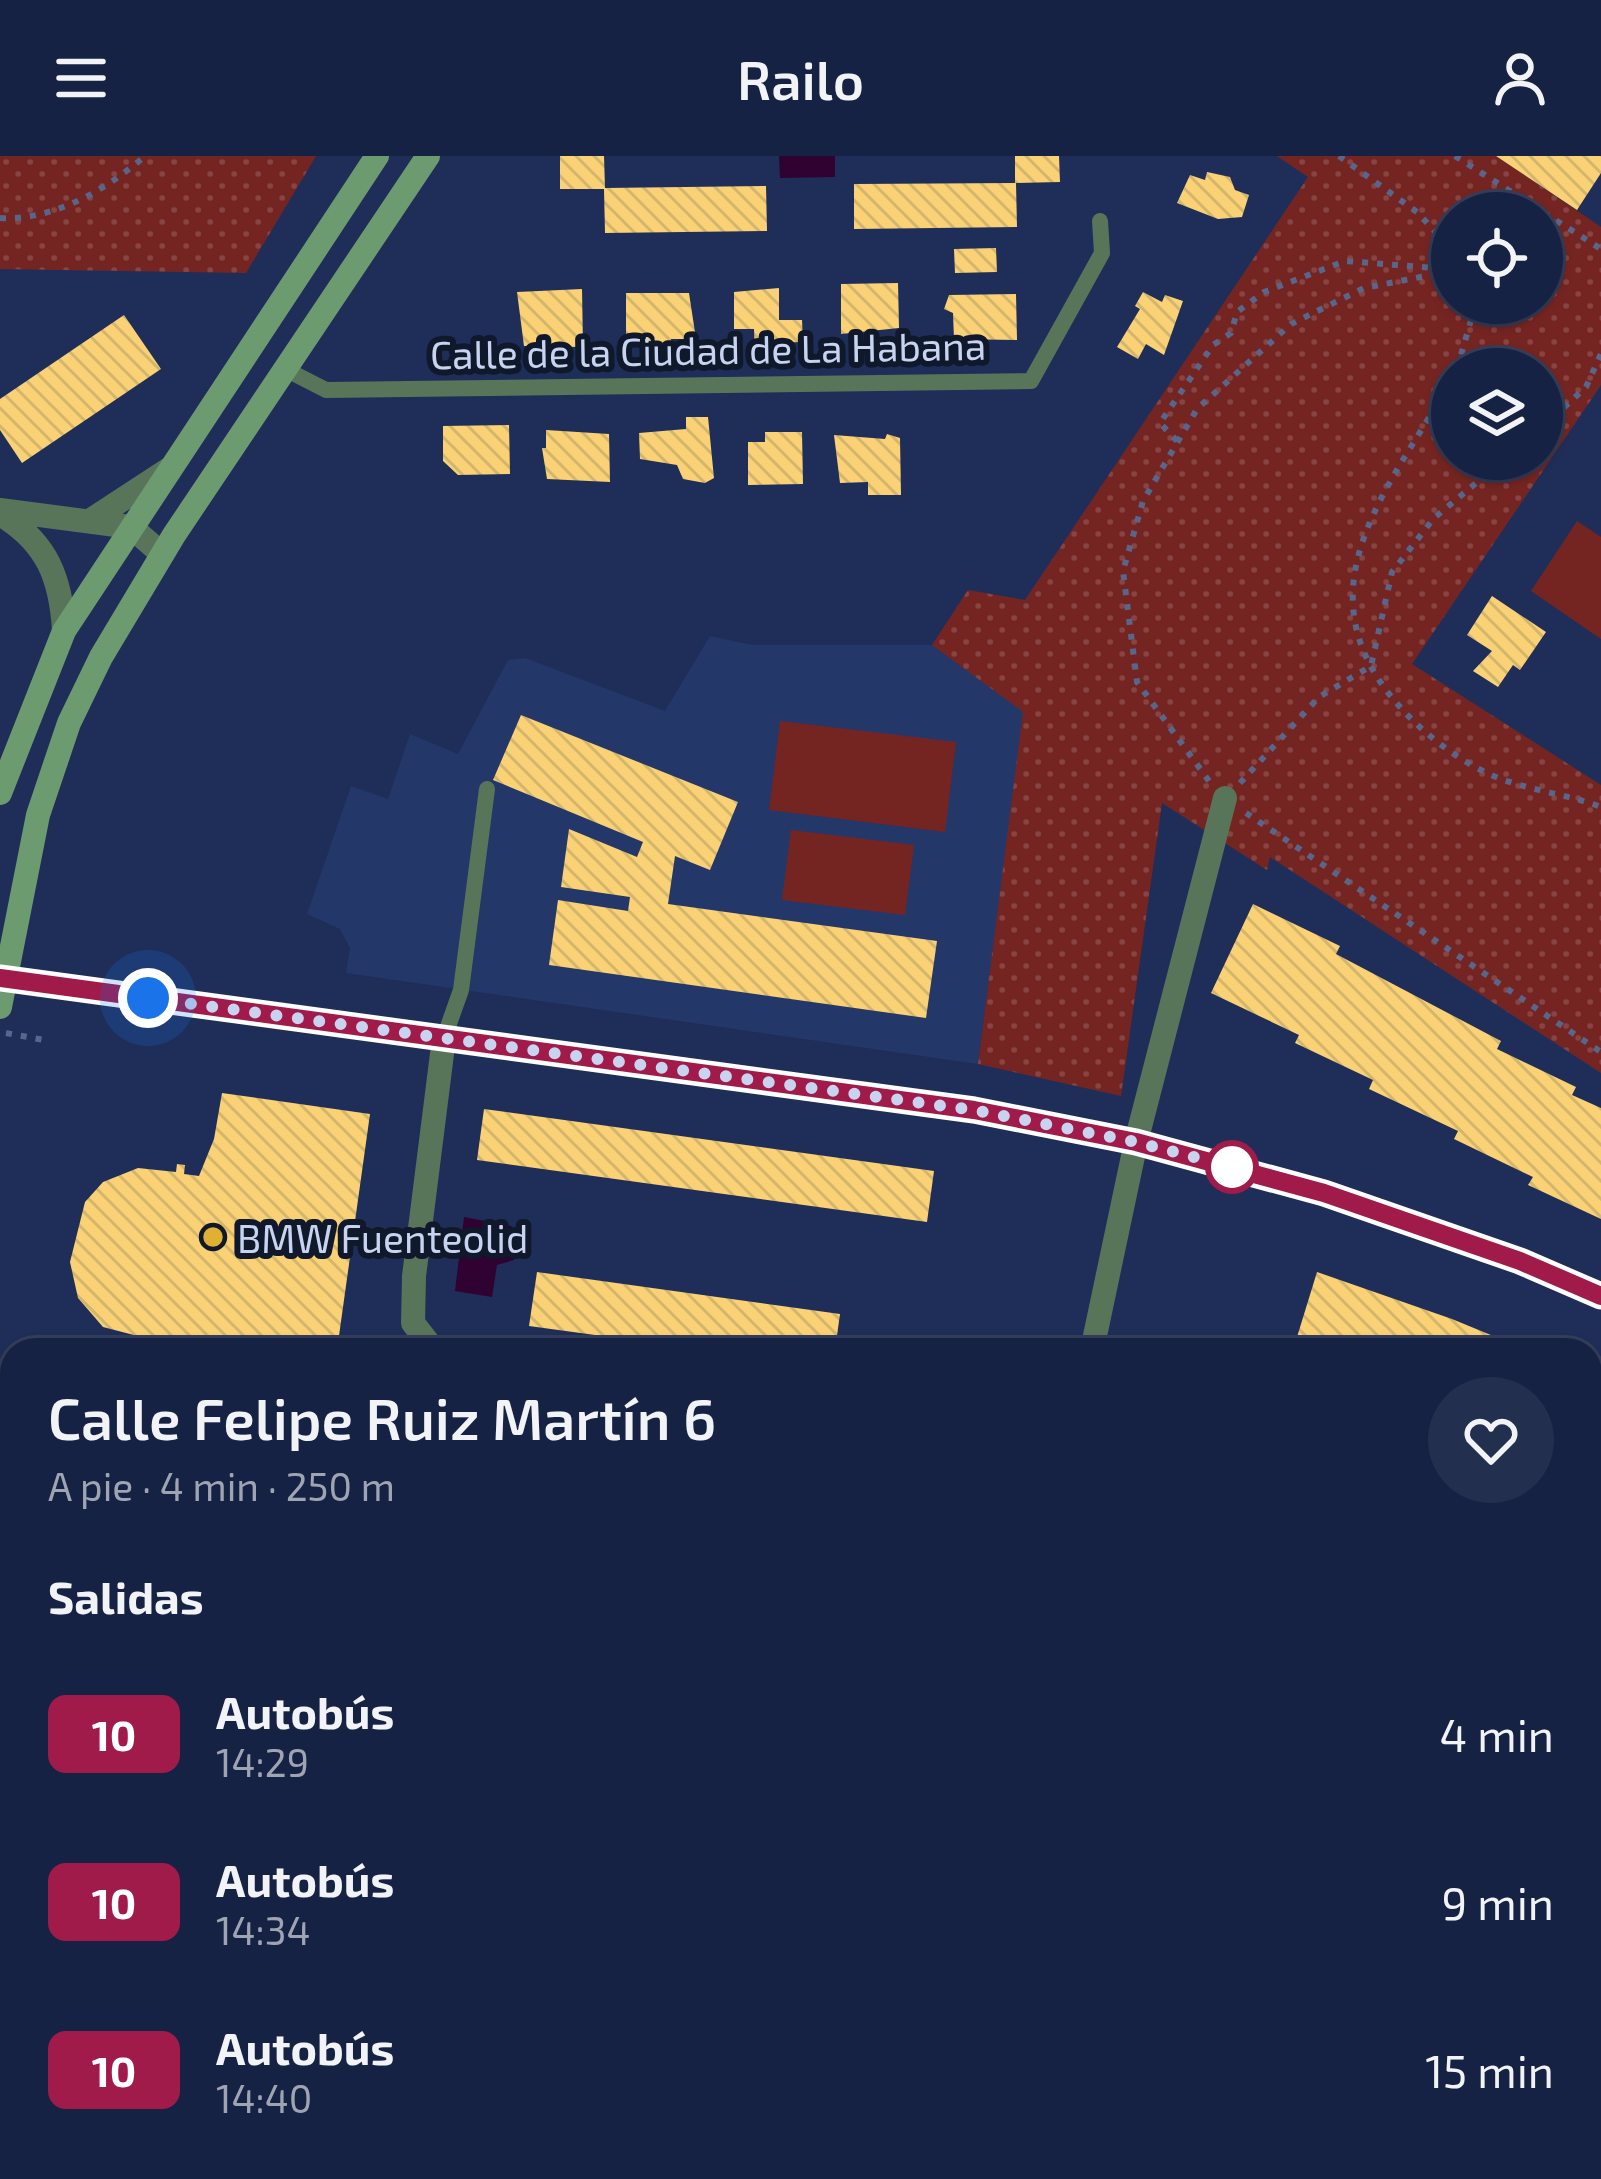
<!DOCTYPE html>
<html lang="es">
<meta charset="utf-8">
<style>
body{margin:0;font-family:"Exo 2",sans-serif;background:#232f4e;color:#f1f3f6;height:100vh;display:flex;flex-direction:column;font-size:45px;white-space:nowrap}
*{box-sizing:border-box;margin:0}
p{font-size:39px;color:#9ea4b2}
.icon{flex:none;width:66px;height:66px;fill:none;stroke:currentColor;stroke-width:2;stroke-linecap:round;stroke-linejoin:round}
.map{position:relative;flex:1;overflow:hidden}
.drawer{position:absolute;left:0px;top:1182px;width:1602px;height:843px;display:flex;flex-direction:column;background:#162243;border-radius:36px 36px 0 0;box-shadow:0 3px 9px #0004,0 0 0 3px #353f5c}
.drawer>*{flex:none}
.badge{padding:0 24px;border-radius:18px;font-size:42px;line-height:78px}
.tools{position:absolute;left:1431px;top:36px;display:grid;gap:24px}
.tools a{display:grid;place-items:center;width:132px;height:132px;border-radius:50%;background:#162243;box-shadow:0 3px 9px #0004,0 0 0 3px #353f5c;font-size:60px}
.you{position:absolute;width:60px;height:60px;margin:-30px;border:9px solid #fff;border-radius:50%;background:#1a73e8;box-shadow:0 0 0 18px #1a73e833}
.map>.badge{position:absolute;translate:-50% -50%;box-shadow:0 0 0 6px #fff}
h2{padding:0 48px;font-size:45px;line-height:108px}
.round{display:grid;place-items:center;flex:none;width:126px;height:126px;border-radius:63px;background:#232f4e}
.headline{display:flex;align-items:center;justify-content:space-between;height:204px;padding:0 48px}
h1{font-size:57px;font-weight:600;line-height:90px}
ul{padding:0;list-style:none}
li{display:flex;align-items:center;gap:36px;height:168px;padding:0 48px}
li div{flex:1}
li b{display:block;font-size:45px}
li em{font-style:normal}
li .badge{min-width:132px;font-weight:700;text-align:center}
header{display:flex;justify-content:space-between;align-items:center;height:156px;padding:0 48px;background:#162243;font-size:54px;font-weight:600}
.map>svg:first-child{display:block}
.built{fill:#243769}
.grass{fill:#752521}
.park{fill:url(#park-dots);fill-rule:evenodd}
.water{fill:#2f0231}
.building{fill:url(#building-back-hatch)}
.lines{fill:none;stroke-linecap:round;stroke-linejoin:round}
.path{stroke:#58668c;stroke-width:6;stroke-dasharray:6 9;stroke-linecap:butt}
.lane{stroke:#58755a;stroke-width:16}
.street{stroke:#58755a;stroke-width:24}
.secondary{stroke:#6c9b70;stroke-width:24}
.highway{stroke:#89d38f;stroke-width:36}
.line-casing{stroke:#fff;stroke-width:27}
.line{stroke:#a01a4a;stroke-width:18}
.walk{stroke:#c8d4ef;stroke-width:12;stroke-dasharray:0 21.6}
.stop-dot{fill:#fff;stroke:#a01a4a;stroke-width:6}
.poi-dot{fill:#dfb034;stroke:#10182b;stroke-width:4.5}
.labels{text-anchor:middle;dominant-baseline:central;stroke-width:12;stroke-linejoin:round;paint-order:stroke}
.street-label{font-size:39px;fill:#c8d4ef;stroke:#10182b}
.poi-label{font-size:39px;fill:#c8d4ef;stroke:#10182b;text-anchor:start}
</style>
<header><svg class="icon" aria-label="menu" viewBox="0 0 24 24"><path d="M4 6h16M4 12h16M4 18h16"/></svg>Railo<svg class="icon" aria-label="person" viewBox="0 0 24 24"><circle cx="12" cy="8" r="4"/><path d="M4 21q1-7 8-7t8 7"/></svg></header>
<div class="map">
<svg width="1601" height="2023" viewBox="0 0 1601 2023">
<defs>
<pattern id="park-dots" width="8" height="8" patternUnits="userSpaceOnUse" patternTransform="scale(3)"><rect width="8" height="8" fill="#752521"/><path d="M2 2h.1M6 6h.1" fill="none" stroke="#874442" stroke-width="1.8" stroke-linecap="round"/></pattern>
<pattern id="building-back-hatch" width="6" height="6" patternUnits="userSpaceOnUse" patternTransform="scale(3)"><rect width="6" height="6" fill="#fad275"/><path d="M-1 5l2 2M0 0l6 6M5-1l2 2" fill="none" stroke="#d4b56c"/></pattern>
</defs>
<rect width="100%" height="100%" fill="#1e2e59"/>
<path class="built" d="M 710,480 L 752,489 L 932,489 L 1024,556 L 978,908 L 346,817 L 350,792 L 340,773 L 307,758 L 351,630 L 388,643 L 410,578 L 458,598 L 508,504 L 525,502 L 665,555 Z"/>
<path class="grass" d="M 1577,365 L 1601,381 L 1601,483 L 1531,435 Z
M 780,565 L 956,586 L 945,676 L 769,654 Z
M 791,674 L 914,689 L 905,759 L 782,744 Z"/>
<path class="park" d="M 0,0 L 316,0 L 246,117 L 0,113 Z
M 1277,0 L 1496,0 L 1601,71 L 1601,229 L 1412,508 L 1601,629 L 1601,917 L 1270,701 L 1267,714 L 1162,647 L 1121,940 L 978,908 L 1023,556 L 932,489 L 968,434 L 1025,444 L 1308,21 ZM 1452,57 L 1542,57 L 1542,147 L 1452,147 ZM 1452,213 L 1542,213 L 1542,303 L 1452,303 Z"/>
<path class="water" d="M 779,0 L 835,0 L 835,21 L 780,22 Z
M 464,1061 L 511,1070 L 521,1084 L 514,1104 L 497,1109 L 492,1141 L 455,1135 Z"/>
<path class="building" d="M 560,0 L 604,0 L 605,32 L 766,30 L 767,75 L 605,77 L 604,33 L 560,33 Z
M 1015,0 L 1059,0 L 1060,26 L 1016,27 L 1017,71 L 854,73 L 854,28 L 1015,27 Z
M 1496,0 L 1601,0 L 1601,17 L 1577,54 Z
M 1207,16 L 1230,21 L 1235,34 L 1249,39 L 1242,61 L 1218,63 L 1177,47 L 1190,19 L 1205,24 Z
M 996,92 L 997,116 L 955,117 L 954,93 Z
M 898,127 L 899,172 L 841,178 L 841,128 Z
M 779,132 L 779,164 L 802,164 L 803,186 L 765,187 L 766,202 L 755,202 L 754,173 L 734,173 L 734,136 Z
M 582,133 L 583,191 L 524,190 L 517,136 Z
M 1143,136 L 1162,146 L 1165,139 L 1183,145 L 1164,199 L 1146,188 L 1138,203 L 1117,191 L 1140,153 L 1135,150 Z
M 626,137 L 689,137 L 696,183 L 671,183 L 672,192 L 645,192 L 645,183 L 626,183 Z
M 1016,138 L 1017,184 L 954,183 L 953,157 L 944,153 L 949,139 Z
M 124,159 L 161,213 L 22,307 L 0,274 L 0,243 Z
M 686,261 L 708,261 L 714,322 L 705,327 L 683,323 L 677,309 L 640,303 L 639,277 L 686,273 Z
M 509,269 L 510,318 L 458,319 L 443,305 L 443,270 Z
M 546,274 L 609,278 L 610,326 L 547,323 L 542,292 L 546,292 Z
M 765,276 L 802,276 L 803,328 L 748,329 L 748,286 L 765,286 Z
M 887,278 L 900,282 L 901,339 L 868,339 L 868,326 L 840,327 L 834,279 L 885,283 Z
M 1492,440 L 1546,476 L 1520,514 L 1513,509 L 1498,531 L 1473,515 L 1492,495 L 1467,479 Z
M 521,559 L 738,646 L 710,714 L 675,700 L 668,748 L 937,785 L 926,862 L 549,809 L 558,744 L 628,755 L 630,741 L 561,731 L 569,673 L 637,701 L 643,686 L 493,624 Z
M 1253,748 L 1340,790 L 1336,798 L 1501,885 L 1497,893 L 1576,931 L 1572,939 L 1601,952 L 1601,1063 L 1528,1029 L 1533,1021 L 1454,983 L 1458,975 L 1369,933 L 1373,924 L 1295,887 L 1299,879 L 1211,837 Z
M 222,937 L 370,958 L 337,1194 L 177,1194 L 176,1187 L 161,1185 L 160,1194 L 152,1193 L 153,1184 L 103,1171 L 78,1142 L 70,1106 L 85,1046 L 103,1026 L 138,1012 L 176,1016 L 177,1008 L 185,1009 L 184,1018 L 199,1020 L 214,983 Z
M 484,953 L 934,1015 L 927,1066 L 477,1004 Z
M 537,1116 L 840,1158 L 835,1194 L 705,1194 L 529,1170 Z
M 1317,1116 L 1452,1163 L 1527,1194 L 1333,1194 L 1297,1181 Z
M 1590,1222 L 1601,1227 L 1601,1302 L 1590,1297 Z
M 1590,1558 L 1601,1564 L 1601,1616 L 1590,1610 Z"/>
<g class="lines">
<path class="path" d="M 1339,0 L 1417,56 L 1452,94
M 1455,0 L 1601,93
M 0,62 C 53,65 106,34 145,0
M 1457,213 L 1473,157 L 1471,147
M 1452,223 C 1394,327 1297,428 1394,544 C 1418,573 1453,601 1487,617 C 1523,634 1564,637 1601,651
M 1542,272 L 1586,231 L 1601,198
M 1177,285 L 1160,267 L 1213,189 L 1231,177 L 1237,156 L 1264,136 L 1345,105 L 1448,113
M 1209,625 L 1137,526 L 1123,415 L 1143,345 L 1197,253 L 1291,168 L 1364,132 L 1452,115
M 1240,627 L 1319,541 L 1371,510 L 1392,416 L 1434,362 L 1505,303
M 1246,657 L 1601,896
M 6,877 L 44,884
M 0,1700 L 12,1696
M 678,2013 L 683,2023
M 1496,2013 L 1507,2023
M 711,2023 L 729,2013"/>
<path class="lane" d="M 285,213 L 326,234 L 1031,225 L 1102,97 L 1100,65
M 444,882 L 461,834 L 487,633"/>
<path class="street" d="M 0,354 L 131,371 L 162,398
M 0,358 C 47,386 61,422 64,475
M 91,364 L 169,313
M 0,822 L 974,954 L 1136,986 L 1324,1037 L 1520,1104 L 1601,1140
M 434,1194 L 413,1167 L 414,1120 L 444,882
M 1092,1194 L 1136,986 L 1225,642
M 1590,1494 L 1601,1499"/>
<path class="secondary" d="M 0,637 L 64,475 L 377,0
M 0,851 L 38,659 L 69,567 L 101,501 L 174,379 L 428,0
M 0,1433 L 12,1414"/>
<path class="highway" d="M 8,1308 L 12,1311
M 0,1354 L 12,1355
M 0,1392 L 12,1394
M 1590,1733 L 1601,1740
M 1590,1779 L 1601,1785"/>
</g>
<g class="lines">
<g class="line-casing">
<path id="line" d="M 0,822 L 974,954 L 1136,986 L 1324,1037 L 1520,1105 L 1601,1140"/>
</g>
<use href="#line" class="line"/>
<path class="walk" d="M 148,842 L 974,954 L 1136,986 L 1232,1011"/>
</g>
<circle class="stop-dot" cx="1232" cy="1011" r="24"/>
<circle class="poi-dot" cx="213" cy="1081" r="12"/>
<g class="labels">
<g class="street-label">
<text transform="translate(708 193) rotate(-1)">Calle de la Ciudad de La Habana</text>
</g>
<g class="poi-label">
<text x="237" y="1081">BMW Fuenteolid</text>
</g>
</g>
</svg>
<div class="tools">
<a><svg class="icon" aria-label="locate" viewBox="0 0 24 24"><circle cx="12" cy="12" r="6"/><path d="M12 2v4M12 18v4M2 12h4M18 12h4"/></svg></a>
<a><svg class="icon" aria-label="layers" viewBox="0 0 24 24"><path d="M12 4l9 5-9 5-9-5zM3 14l9 5 9-5"/></svg></a>
</div>
<div class="you" style="left:148px;top:842px"></div>
<section class="drawer">
<div class="headline"><div><h1>Calle Felipe Ruiz Martín 6</h1><p>A pie · 4 min · 250 m</p></div><a class="round"><svg class="icon" aria-label="heart" viewBox="0 0 24 24"><path d="M12 20l-8-8c-3-5 5-10 8-4 3-6 11-1 8 4z"/></svg></a></div>
<h2>Salidas</h2>
<ul>
<li><span class="badge" style="background:#a01a4a;color:#fff">10</span><div><b>Autobús</b><p>14:29</p></div><em>4 min</em></li>
<li><span class="badge" style="background:#a01a4a;color:#fff">10</span><div><b>Autobús</b><p>14:34</p></div><em>9 min</em></li>
<li><span class="badge" style="background:#a01a4a;color:#fff">10</span><div><b>Autobús</b><p>14:40</p></div><em>15 min</em></li>
</ul>
</section>
</div>
